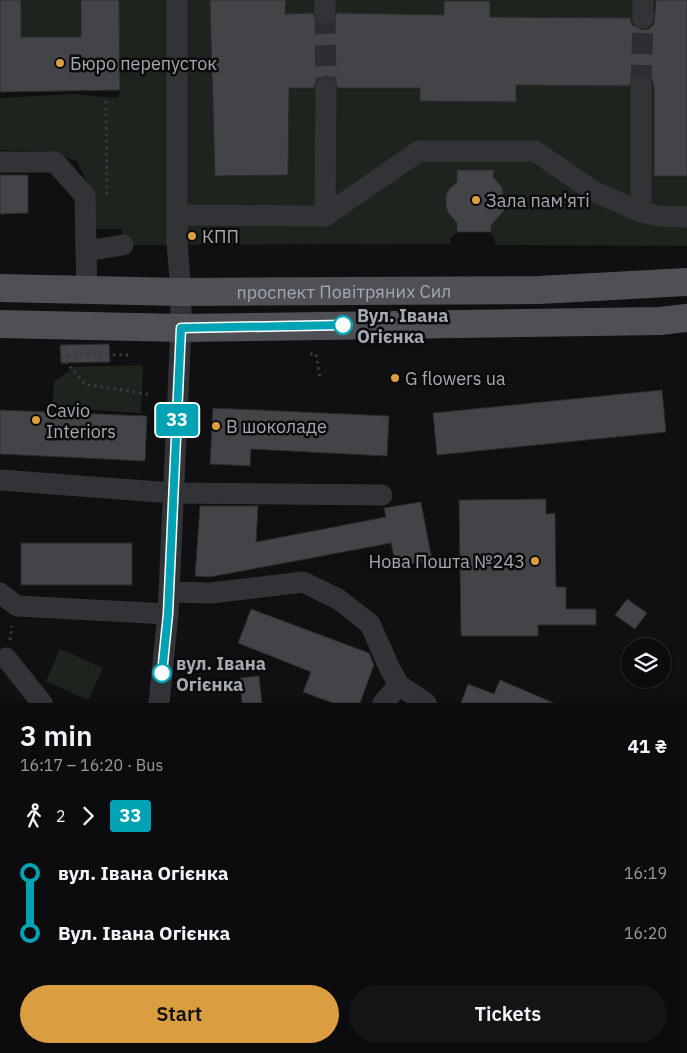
<!DOCTYPE html>
<meta charset="utf-8">
<style>
body{margin:0;font-family:"IBM Plex Sans",sans-serif;background:#151517;color:#f1f3f6;height:100vh;display:flex;flex-direction:column;font-size:19px;white-space:nowrap}
*{box-sizing:border-box;margin:0}
p{font-size:16px;color:#9a9b9e}
.icon{flex:none;width:28px;height:28px;fill:none;stroke:currentColor;stroke-width:2;stroke-linecap:round;stroke-linejoin:round}
.map{position:relative;height:703px;overflow:hidden}
.sheet{display:flex;flex-direction:column;background:#0c0c0e;flex:1}
.sheet>*{flex:none}
.badge{padding:0 10px;border-radius:4px;font-size:18px;line-height:32px}
.controls{position:absolute;left:621px;top:638px;display:grid;gap:10px}
.controls a{display:grid;place-items:center;width:50px;height:50px;border-radius:50%;background:#0c0c0e;box-shadow:0 1px 4px #0004,0 0 0 1px #2c2c2e;font-size:25px}
.map>.badge{position:absolute;translate:-50% -50%;box-shadow:0 0 0 2px #fff}
.legs{display:flex;align-items:center;gap:8px;height:55px;padding:0 20px;font-size:16px}
.legs p{margin-inline-start:auto}
.summary{display:flex;align-items:center;justify-content:space-between;height:85px;padding:0 20px}
h1{font-size:28px;font-weight:600;line-height:38px}
.primary-button{display:flex;gap:10px;margin-top:auto;padding:10px 20px}
.primary-button a{flex:1;height:58px;border-radius:30px;background:#da9e40;color:#111;font-size:20px;font-weight:600;line-height:58px;text-align:center}
.primary-button a+a{background:#151517;color:#f1f3f6}
ul{padding:0 20px;list-style:none}
li{display:flex;align-items:center;gap:18px;height:60px;font-size:19px}
li i{display:grid;place-items:center;width:8px;height:100%;margin:0 6px;background:currentColor}
li i::after{content:'';width:12px;height:12px;margin:-6px;border:4px solid;border-radius:50%;background:#0c0c0e}
li p{margin-inline-start:auto}
li:first-child i{background:linear-gradient(#0000 50%,currentColor 0)}
li:last-child i{background:linear-gradient(currentColor 50%,#0000 0)}
.map>svg:first-child{display:block}
.green{fill:#1d241e}
.building{fill:#424447;stroke:#2b2b2d}
.lines{fill:none;stroke-linecap:round;stroke-linejoin:round}
.minor-tunnel{stroke:#2d2e32;stroke-width:21;stroke-dasharray:21 11;stroke-linecap:butt}
.path{stroke:#383a3d;stroke-width:3;stroke-dasharray:2.5 4;stroke-linecap:butt}
.minor{stroke:#323336;stroke-width:21}
.major{stroke:#4e5055;stroke-width:28}
.line-1-casing{stroke:#fff;stroke-width:11}
.line-1{stroke:#00a3b4;stroke-width:8}
.poi-dot{fill:#da9e40;stroke:#0b0b0c;stroke-width:2}
.stop-1-dot{fill:#fff;stroke:#00a3b4;stroke-width:2.5}
.labels{text-anchor:middle;dominant-baseline:central;stroke-width:5;stroke-linejoin:round;paint-order:stroke}
.poi-label{font-size:18px;fill:#a3a8b1;stroke:#0b0b0c;text-anchor:start}
.street-label{font-size:18px;fill:#a3a8b1;stroke:#0b0b0c}
.stop-label{font-size:18px;font-weight:bold;fill:#a3a8b1;stroke:#0b0b0c;text-anchor:start}
</style>
<div class="map">
<svg width="687" height="703" viewBox="0 0 687 703">
<rect width="100%" height="100%" fill="#101012"/>
<path class="green" d="M 0,0 L 687,0 L 687,246 L 496,245 L 494,237 L 487,227 L 463,226 L 451,238 L 450,244 L 123,245 L 122,229 L 93,229 L 94,198 L 77,161 L 47,151 L 0,150 L 0,98 L 72,94 L 117,98 L 120,93 L 120,90 L 0,92 Z
M 143,365 L 141,413 L 52,407 L 54,382 L 74,367 Z
M 60,649 L 103,668 L 88,700 L 46,681 Z"/>
<path class="building" d="M 0,0 L 21,0 L 21,37 L 81,37 L 81,0 L 119,0 L 120,90 L 0,92 Z
M 210,0 L 286,0 L 285,14 L 313,13 L 318,24 L 325,25 L 332,24 L 337,13 L 444,15 L 444,1 L 490,1 L 490,17 L 630,18 L 632,25 L 643,30 L 649,29 L 654,24 L 656,0 L 687,0 L 687,176 L 654,176 L 654,86 L 652,79 L 641,74 L 634,75 L 629,86 L 516,85 L 516,102 L 420,101 L 420,88 L 338,88 L 333,78 L 326,76 L 316,81 L 314,88 L 289,88 L 288,175 L 215,176 Z
M 457,170 L 494,170 L 493,177 L 502,187 L 505,205 L 504,211 L 491,225 L 491,232 L 457,232 L 457,223 L 448,213 L 446,206 L 446,195 L 449,189 L 457,182 Z
M 0,175 L 28,175 L 28,213 L 0,214 Z
M 109,344 L 110,362 L 61,363 L 60,345 Z
M 662,390 L 666,432 L 437,455 L 433,413 Z
M 213,408 L 389,416 L 387,456 L 251,449 L 250,466 L 210,464 Z
M 0,410 L 147,416 L 145,461 L 0,454 Z
M 546,499 L 546,514 L 555,513 L 556,587 L 566,587 L 566,609 L 596,609 L 596,625 L 538,625 L 538,636 L 461,636 L 459,500 Z
M 421,502 L 432,560 L 396,566 L 391,543 L 210,577 L 195,576 L 200,506 L 258,506 L 256,542 L 386,517 L 384,508 Z
M 21,543 L 132,543 L 132,585 L 21,585 Z
M 627,599 L 647,613 L 635,629 L 615,615 Z
M 251,609 L 369,653 L 374,665 L 360,703 L 333,703 L 303,692 L 311,672 L 238,643 Z
M 259,676 L 262,703 L 242,703 L 240,678 Z
M 500,680 L 554,703 L 461,703 L 468,684 L 494,694 Z"/>
<g class="lines">
<path class="minor-tunnel" d="M 325,13 L 326,88
M 641,86 L 643,18"/>
<path class="path" d="M 106,101 L 107,195
M 310,354 L 316,354 L 320,378
M 61,357 L 85,384 L 152,395
M 61,357 L 80,354 L 132,355
M 10,640 L 12,626"/>
<path class="minor" d="M 325,0 L 325,13
M 643,18 L 643,0
M 0,162 L 55,162 L 85,196 L 86,251
M 641,212 L 641,86
M 177,215 L 325,216 L 419,151 L 535,151 L 593,191 L 641,212 L 659,216 L 687,217
M 325,216 L 326,88
M 87,291 L 86,251 L 123,245
M 0,480 L 173,493 L 382,495
M 169,592 L 211,593 L 303,582 L 338,599 L 370,624 L 390,669 L 399,685 L 426,703
M 0,593 L 17,606 L 168,614
M 6,658 L 42,703
M 159,703 L 168,614 L 181,328 L 181,292 L 177,243 L 177,0
M 383,703 L 399,685"/>
<g class="major">
<path id="s1" d="M 0,288 L 181,292 L 539,290 L 687,282"/>
<path d="M 0,324 L 181,328 L 660,321 L 687,318"/>
</g>
</g>
<g class="lines">
<g class="line-1-casing">
<path id="line-1" d="M 162,673 L 168,614 L 181,328 L 343,325"/>
</g>
<use href="#line-1" class="line-1"/>
</g>
<g class="poi-dot">
<circle cx="60" cy="63" r="5"/>
<circle cx="476" cy="200" r="5"/>
<circle cx="192" cy="236" r="5"/>
<circle cx="395" cy="378" r="5"/>
<circle cx="36" cy="420" r="5"/>
<circle cx="216" cy="426" r="5"/>
<circle cx="535" cy="561" r="5"/>
</g>
<g class="stop-1-dot">
<circle cx="343" cy="325" r="9"/>
<circle cx="162" cy="673" r="9"/>
</g>
<g class="labels">
<g class="poi-label">
<text x="70" y="63">Бюро перепусток</text>
<text x="486" y="200">Зала пам'яті</text>
<text x="202" y="236">КПП</text>
<text x="405" y="378">G flowers ua</text>
<text x="46" y="410">Cavio<tspan x="46" dy="21">Interiors</tspan></text>
<text x="226" y="426">В шоколаде</text>
<text x="525" y="561" text-anchor="end">Нова Пошта №243</text>
</g>
<g class="street-label">
<text stroke="none"><textPath href="#s1" startOffset="344">проспект Повітряних Сил</textPath></text>
</g>
<g class="stop-label">
<text x="357" y="315">Вул. Івана<tspan x="357" dy="21">Огієнка</tspan></text>
<text x="176" y="663">вул. Івана<tspan x="176" dy="21">Огієнка</tspan></text>
</g>
</g>
</svg>
<div class="controls">
<a><svg class="icon" aria-label="layers" viewBox="0 0 24 24"><path d="M12 4l9 5-9 5-9-5zM3 14l9 5 9-5"/></svg></a>
</div>
<b class="badge" style="left:177px;top:420px;background:#00a3b4;color:#fff">33</b>
</div>
<section class="sheet">
<div class="summary"><div><h1>3 min</h1><p>16:17 – 16:20 · Bus</p></div><b>41 ₴</b></div>
<div class="legs"><svg class="icon" aria-label="walk" viewBox="0 0 24 24"><circle cx="13" cy="4" r="2"/><path d="M13 8l-2 6 4 7M11 14l-3 7M7 12l3-4h3l4 4"/></svg>2<svg class="icon" aria-label="forward" viewBox="0 0 24 24"><path d="M9 5l7 7-7 7"/></svg><b class="badge" style="background:#00a3b4;color:#fff">33</b></div>
<ul>
<li><i style="color:#00a3b4"></i><b>вул. Івана Огієнка</b><p>16:19</p></li>
<li><i style="color:#00a3b4"></i><b>Вул. Івана Огієнка</b><p>16:20</p></li>
</ul>
<div class="primary-button"><a>Start</a><a>Tickets</a></div>
</section>
